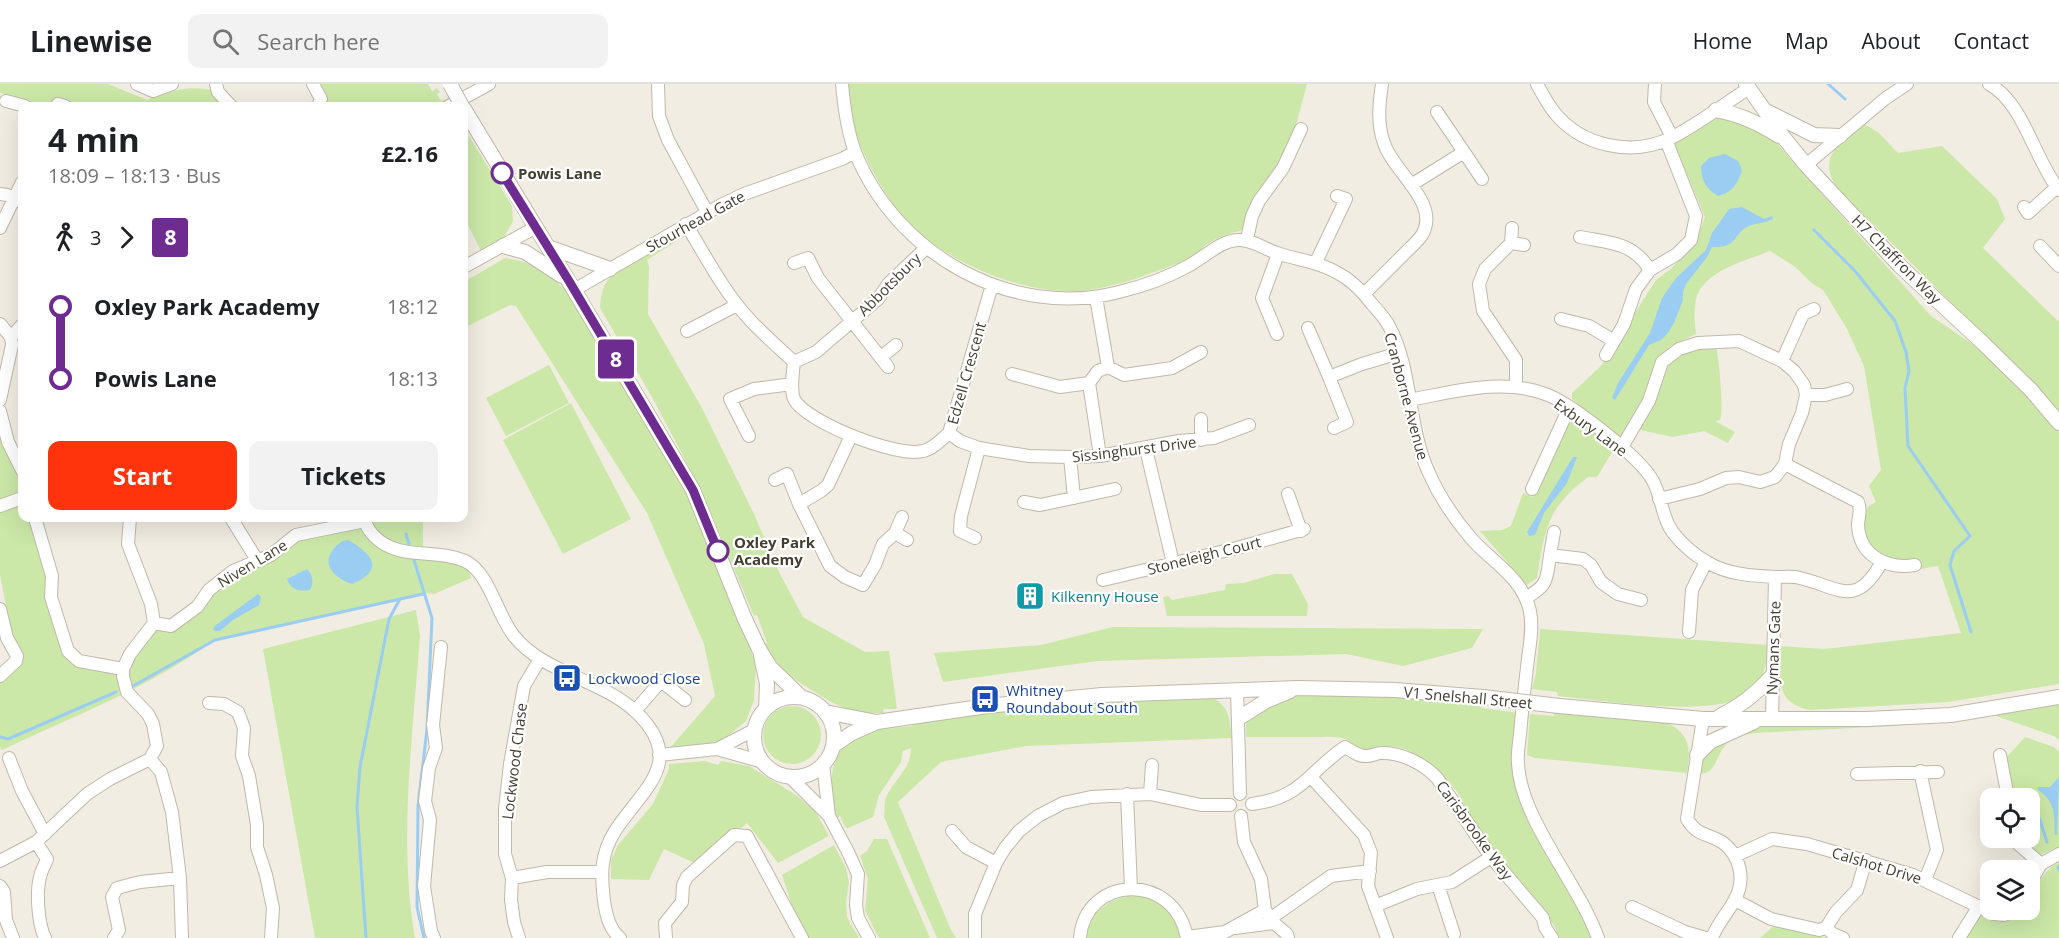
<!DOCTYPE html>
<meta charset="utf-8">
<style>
body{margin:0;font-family:"Open Sans",sans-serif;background:#f2f2f2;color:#202124;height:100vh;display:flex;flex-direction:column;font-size:22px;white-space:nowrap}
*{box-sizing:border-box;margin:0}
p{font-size:20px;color:#757577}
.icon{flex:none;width:33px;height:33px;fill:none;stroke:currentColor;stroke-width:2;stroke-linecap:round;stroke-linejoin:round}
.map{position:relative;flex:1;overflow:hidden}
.sheet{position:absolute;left:18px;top:18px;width:450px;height:420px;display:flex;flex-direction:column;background:#fff;border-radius:12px;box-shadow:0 6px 24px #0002}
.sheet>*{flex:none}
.badge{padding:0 12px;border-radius:4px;font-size:21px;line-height:39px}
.buttons{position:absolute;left:1980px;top:704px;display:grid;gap:12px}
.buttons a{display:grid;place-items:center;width:60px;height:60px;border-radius:12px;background:#fff;box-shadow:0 6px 24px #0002;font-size:30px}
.map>.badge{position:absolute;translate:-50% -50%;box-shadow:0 0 0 3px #fff}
.legs{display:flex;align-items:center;gap:9px;height:66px;padding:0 30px;font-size:20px}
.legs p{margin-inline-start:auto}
.overview{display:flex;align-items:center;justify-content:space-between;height:102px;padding:0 30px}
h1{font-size:33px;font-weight:700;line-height:45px}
.action{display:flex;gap:12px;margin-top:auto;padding:12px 30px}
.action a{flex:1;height:69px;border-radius:12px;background:#ff330c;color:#fff;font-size:24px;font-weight:700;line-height:69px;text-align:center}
.action a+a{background:#f2f2f2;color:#202124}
ul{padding:0 30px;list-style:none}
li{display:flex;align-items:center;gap:21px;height:72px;font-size:22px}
li i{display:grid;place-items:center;width:9px;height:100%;margin:0 8px;background:currentColor}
li i::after{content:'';width:15px;height:15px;margin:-8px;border:4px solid;border-radius:50%;background:#fff}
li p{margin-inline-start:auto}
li:first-child i{background:linear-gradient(#0000 50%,currentColor 0)}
li:last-child i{background:linear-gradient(currentColor 50%,#0000 0)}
header{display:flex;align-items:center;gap:36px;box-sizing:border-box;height:84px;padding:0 30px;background:#fff;border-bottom:2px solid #e0e0e0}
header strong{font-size:28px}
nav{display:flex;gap:33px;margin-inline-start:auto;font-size:21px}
.search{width:420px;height:54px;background:#f2f2f2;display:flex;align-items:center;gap:15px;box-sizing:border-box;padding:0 21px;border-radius:12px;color:#757577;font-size:22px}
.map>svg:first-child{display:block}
.green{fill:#cbe8a8}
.water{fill:#9bcdf2}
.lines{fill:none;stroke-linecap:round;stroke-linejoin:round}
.stream{stroke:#9bcdf2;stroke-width:3}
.minor-casing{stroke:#c0b8a8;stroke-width:14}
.tertiary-casing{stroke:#c0b8a8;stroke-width:16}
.minor{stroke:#fff;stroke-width:12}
.tertiary{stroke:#fff;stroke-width:14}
.tertiary-bridge-casing{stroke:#c0b8a8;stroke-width:16;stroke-linecap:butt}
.tertiary-bridge{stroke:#fff;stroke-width:14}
.line-1-casing{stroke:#fff;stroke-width:14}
.line-1{stroke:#6e2c91;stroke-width:9}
.stop-1-dot{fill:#fff;stroke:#6e2c91;stroke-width:3}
.labels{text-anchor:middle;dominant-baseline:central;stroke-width:4.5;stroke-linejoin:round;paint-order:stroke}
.stop-label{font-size:15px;font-weight:bold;fill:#433d32;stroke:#fff;text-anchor:start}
.street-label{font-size:15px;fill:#433d32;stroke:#fff}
.culture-label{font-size:15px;fill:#0d838f;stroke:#fff;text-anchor:start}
.transit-label{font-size:15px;fill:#164399;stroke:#fff;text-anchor:start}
</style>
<header>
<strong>Linewise</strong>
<div class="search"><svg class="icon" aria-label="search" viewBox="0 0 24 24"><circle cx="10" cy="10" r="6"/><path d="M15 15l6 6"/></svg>Search here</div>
<nav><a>Home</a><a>Map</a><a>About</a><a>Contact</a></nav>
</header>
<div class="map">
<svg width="2059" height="854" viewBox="0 0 2059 854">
<rect width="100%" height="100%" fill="#f2ede2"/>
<path class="green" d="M 0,0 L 108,0 L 147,16 C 168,6 195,0 218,8 C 223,12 227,18 231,22 L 45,22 L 0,9 Z
M 313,0 L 428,0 L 432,7 L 437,4 L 440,8 L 437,10 L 441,17 L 446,15 L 450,22 L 326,22 Z
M 848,0 L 1307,0 L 1294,49 L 1279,81 L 1243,146 C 1224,151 1206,156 1195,173 C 1153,188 1108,209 1063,207 C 1012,204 961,182 921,151 C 916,146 909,142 904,136 C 898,130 893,121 889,114 C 865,78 849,43 848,0 Z
M 1728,32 L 1772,54 L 1931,232 L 1987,270 L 2043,326 L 2059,348 L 2059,600 L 1948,618 L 1810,626 C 1773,619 1780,591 1779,562 L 1825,565 L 1961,549 L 1938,482 L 1921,485 L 1916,474 C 1895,480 1868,471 1865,447 C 1864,439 1866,430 1867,423 L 1876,418 L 1869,402 L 1881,386 L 1864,282 L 1846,243 L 1823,206 L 1813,200 L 1794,182 L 1770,167 C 1743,178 1697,188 1695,222 C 1694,231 1695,241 1696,250 L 1671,262 L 1657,277 L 1639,324 L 1597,393 L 1588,393 C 1546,425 1545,445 1537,494 L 1527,501 L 1480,447 L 1502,446 L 1511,442 L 1523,409 L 1533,413 C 1539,399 1547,389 1553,376 L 1551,373 L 1564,342 L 1577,319 L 1572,315 L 1572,309 L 1601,282 L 1656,196 L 1672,184 L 1696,157 L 1705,133 L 1673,57 L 1705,37 Z
M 1863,39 L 1879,49 L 1898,69 L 1942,62 L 1997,115 L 2005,135 L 1983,164 L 2059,238 L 2059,327 L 2040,305 C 1984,251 1928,197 1874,141 C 1860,128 1834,107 1830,89 C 1824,66 1849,52 1863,39 Z
M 464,44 L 512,122 L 513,137 L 503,155 L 482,169 L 464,133 Z
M 679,147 L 688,150 L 647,176 L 649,182 L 648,230 L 702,324 L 754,430 L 779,488 L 803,533 L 865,568 L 889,567 L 897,625 L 883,625 L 884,629 L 856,629 L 831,618 L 797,597 L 781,585 L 764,560 L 767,559 L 757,531 L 754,532 L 701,406 L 652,313 L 600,224 C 601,209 603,200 613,190 Z
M 505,174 C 540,179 547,189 572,212 L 682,399 L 712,472 L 726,500 L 756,581 L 754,616 L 746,637 L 722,657 L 702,662 L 670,664 L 715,612 L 704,560 L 647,429 L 516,222 L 510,221 L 464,244 L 464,198 Z
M 1716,263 C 1719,273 1724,328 1720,336 L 1715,337 L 1735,348 L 1728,359 L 1704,347 L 1673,353 L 1640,346 C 1659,300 1658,266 1716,263 Z
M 549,281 L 569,319 L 506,352 L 486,314 Z
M 571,319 L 631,435 L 563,470 L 503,356 Z
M 0,336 L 22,390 L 22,406 L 0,419 Z
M 22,420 L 22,434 L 30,434 L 68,567 L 123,585 L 154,539 L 172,542 L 209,506 L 296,451 L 365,434 L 423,434 L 423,469 L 466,477 L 471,494 L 434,510 L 424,509 L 215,556 C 150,603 74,632 2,666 L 0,663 L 0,592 L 17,577 L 0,491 L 0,422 Z
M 1274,490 L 1292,490 L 1308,520 L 1307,532 L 1167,532 L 1163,513 L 1168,512 L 1172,516 L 1225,506 L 1226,500 L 1244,499 Z
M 416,526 L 420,552 C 413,650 398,757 415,854 L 315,854 L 263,565 Z
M 1113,543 L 1483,545 L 1472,564 L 1403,582 L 1346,570 L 1098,577 L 943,598 L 934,569 L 1041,561 Z
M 1540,545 L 1769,561 C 1766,580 1765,597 1748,610 C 1715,635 1599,616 1558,612 L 1557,608 L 1532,605 L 1536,589 Z
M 1316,609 L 1422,614 L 1483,620 L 1482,624 L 1519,629 L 1515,679 L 1594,854 L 1559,854 L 1555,843 L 1536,815 L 1519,800 L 1465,725 C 1464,706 1417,665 1397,663 C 1385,661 1375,667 1366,666 C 1355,666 1352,656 1342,654 C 1334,652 1323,653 1315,653 C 1292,653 1269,653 1246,653 L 1246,641 L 1248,635 L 1272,619 L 1297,611 Z
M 1208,611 C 1230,622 1229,632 1232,654 L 1026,662 L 941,678 L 898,718 L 950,844 L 956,854 L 937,854 L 884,733 C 885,727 884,719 886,713 C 894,696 911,685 911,664 L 903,667 L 901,678 L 879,711 L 873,733 L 848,744 L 846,744 L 840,732 L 837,734 C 829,707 826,670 855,653 C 864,648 875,645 885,641 L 886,645 L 912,642 L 911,637 L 1025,623 L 1076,623 L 1109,615 Z
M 2059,614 L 2059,656 L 2054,652 L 1993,631 L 1895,642 L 1754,649 C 1746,651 1737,651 1731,656 C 1714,667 1720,691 1697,690 L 1699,679 L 1708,665 L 1756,643 L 1860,639 Z
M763 651a29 29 0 1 1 58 0a29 29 0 1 1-58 0Z
M 1555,627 L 1666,638 C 1690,650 1691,664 1687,689 L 1535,674 L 1527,671 L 1530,630 L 1554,632 Z
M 2025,653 L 2054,663 L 2059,668 L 2059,763 L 2038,772 L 2030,764 L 2024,753 L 2030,753 L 2030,714 L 2014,714 L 2005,675 Z
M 705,677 L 718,681 L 721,677 L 749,682 L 796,711 L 815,727 L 829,752 L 778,779 L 747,739 L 699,781 L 664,765 L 649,796 L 611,795 L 611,776 L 618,761 L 653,720 L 669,685 L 669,680 Z
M 874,755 L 887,755 L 930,854 L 879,854 L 865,827 L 868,795 L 860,772 L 867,767 Z
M 834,761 L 846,784 L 849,799 L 846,818 L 847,833 L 859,854 L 803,854 L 782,791 Z
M 2059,779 L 2059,854 L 1962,854 L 1979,831 L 1999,838 L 2019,831 L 2023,825 L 2030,825 C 2030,824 2029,815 2030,814 C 2033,805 2049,781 2059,779 Z
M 1137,811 C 1159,816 1178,829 1180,854 L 1087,854 C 1089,826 1112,813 1137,811 Z
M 1776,840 L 1827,854 L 1760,854 Z"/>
<path class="water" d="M 1725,70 L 1738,77 L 1742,86 C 1737,101 1733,108 1718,112 C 1706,105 1701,96 1701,82 L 1709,74 Z
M 1742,123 L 1764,135 L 1772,132 L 1773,135 C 1766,139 1757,139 1749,142 C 1732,150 1739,164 1712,163 L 1707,173 L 1686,200 L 1683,208 L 1683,216 L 1674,239 L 1668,249 L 1661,256 L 1649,261 L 1615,316 L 1612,314 L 1618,299 L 1650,249 L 1662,214 L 1676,194 L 1706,166 L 1712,149 L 1729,125 Z
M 1573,373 L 1577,373 L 1567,399 L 1544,429 L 1535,451 L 1529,452 L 1527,448 Z
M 348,456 C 372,469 386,486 352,500 C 338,495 321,483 332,467 C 336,461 341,457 348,456 Z
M 307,485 C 313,491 314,498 310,506 C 300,508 291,506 287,495 Z
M 258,510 L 261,513 L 259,521 L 233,536 L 220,547 L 215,547 L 213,545 L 216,541 Z
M 2059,693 L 2057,751 L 2055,751 C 2054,729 2056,718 2037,705 L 2038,703 L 2050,703 Z"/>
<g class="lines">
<path class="stream" d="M 1828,0 L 1845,15
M 1814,146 L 1855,187 L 1895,237 L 1906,268 L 1909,287 L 1905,304 L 1908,362 L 1970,452 L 1954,467 L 1950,481 L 1971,548
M 406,450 L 410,464
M 413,473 L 432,534 L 427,645 L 418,722 L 417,823 L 424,854
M 133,602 L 215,556 L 423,510
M 0,653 L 8,655 L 116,608
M 2031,709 L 2047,758
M 2058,783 L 2059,786
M 366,854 L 357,723 L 360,683 L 389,535 L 400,515"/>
<g class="minor-casing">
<path id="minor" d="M 137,0 L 153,7 L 172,0
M 216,0 L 218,8 L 231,22
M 313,0 L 321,15 L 318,22
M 658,0 L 659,32 L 668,56 L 707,128
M 842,0 C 844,23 847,46 855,68 C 896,170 1011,236 1119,208 C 1144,202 1167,194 1190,181 C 1206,172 1220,157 1238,156 C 1252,155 1264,165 1277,169 C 1297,176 1317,177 1336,188 C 1350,195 1363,208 1372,220 C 1378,227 1385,234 1389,242 C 1413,286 1407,342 1429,389 C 1439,412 1453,433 1470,453 C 1491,478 1522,492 1530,527 C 1533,543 1530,559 1528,575 C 1525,600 1522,626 1520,651 C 1519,660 1517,670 1518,679 C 1520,735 1578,798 1598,854
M 1537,0 C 1542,9 1547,19 1554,28 C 1581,62 1631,73 1671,54 C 1698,40 1723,21 1749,4
M 1655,0 L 1654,18 L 1672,53
M 1989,0 C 2024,19 2034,75 2059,106
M 6,17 L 25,22
M 57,22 L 58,20 L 65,22
M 449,22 L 489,0
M 1437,28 L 1464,68
M 1806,81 L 1886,14 L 1907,0
M 1411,101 L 1464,68 L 1482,95
M 0,110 L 7,111 L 22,118
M 2024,123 L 2028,129 L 2057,103
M 686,140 C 706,173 724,208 750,236 C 764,251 779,264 794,278 C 793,289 790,304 794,315 C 805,338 898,374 923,367 C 933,365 942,355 949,349 L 992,201
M 0,144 L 22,98
M 1512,144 L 1511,159 L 1485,185 L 1479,200 L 1483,227 L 1516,276 L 1516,303
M 1580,153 C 1610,159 1633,158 1650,186 L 1677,170 L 1691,156 L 1696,132 L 1666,56
M 1247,155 L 1252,132 L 1259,117 L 1283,84 L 1301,45
M 1511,159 L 1524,161
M 2040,162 L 2059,182
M 1316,178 L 1346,115 L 1337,112
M 794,179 L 808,174 L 818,194 L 888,283
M 464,183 L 536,143
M 574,206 L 721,121 L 744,110 L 842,75 L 855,68
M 1364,210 C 1378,196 1392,182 1406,168 C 1411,163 1418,157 1422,151 C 1441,119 1393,88 1384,59 C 1377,40 1379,20 1382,0
M 1096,213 L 1108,283 L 1098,287 L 1089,299 L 1100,372
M 1561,235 L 1589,242 L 1614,257
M 0,240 L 11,253 L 12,261 L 0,316
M 1308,244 L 1329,293
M 687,247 L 737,221
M 1277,250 L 1262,214 L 1278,170
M 11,253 L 22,241
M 1606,271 L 1624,240 L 1636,205 L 1650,186
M 881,273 L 896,261
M 1782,277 L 1803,230 L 1814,225
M 794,278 L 816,268 L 878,215 L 889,199 L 926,164
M 1108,283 L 1124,291 L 1172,284 L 1201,268
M 1012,290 L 1060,303 L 1089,299
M 1806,311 L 1825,311 L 1847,305
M 1409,316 C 1454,308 1503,293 1548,311 C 1574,322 1640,373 1653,397 C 1661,412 1662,430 1670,444 C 1678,457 1694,471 1707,478 C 1728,491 1754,492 1778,493 C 1785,493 1793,492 1800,494 C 1838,503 1856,525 1881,479
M 0,327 L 8,358 L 22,386
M 1334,344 L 1347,338 L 1329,293 L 1362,280 L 1399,269
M 949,349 L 960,357 L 979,364 L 1029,372 L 1070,373 L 1100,372 L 1179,357 L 1214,354 L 1249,341
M 749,352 L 730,315 L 754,305 L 792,300
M 851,352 L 828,401 L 821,407 L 799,420 L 830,482 L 845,493 L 863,501 L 875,481 L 883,460 L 895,449 L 902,433
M 1201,356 L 1201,335
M 1622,363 L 1649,317 L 1662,278 L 1679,265 L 1698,259 L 1739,257 L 1782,277 L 1794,287 L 1804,301 L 1806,311 L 1802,329 L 1789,360 L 1785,380 L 1775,393 L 1760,398 L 1739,393 L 1726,394 L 1700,405 L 1659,415
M 1146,365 L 1173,479
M 1070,373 L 1074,414
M 1785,380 L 1858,418 C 1862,427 1858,433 1858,441 C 1859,471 1887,486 1915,481
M 775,396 L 787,390 L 799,420
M 1532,405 L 1569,324
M 1288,410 L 1301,447
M 1024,418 L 1040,421 L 1115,405
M 0,422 L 22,414
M 35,434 L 52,492 L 51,513 L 68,567 L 79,577 L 123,585
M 231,434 L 257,476
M 365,434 C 365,441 370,448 375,453 C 400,477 435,464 465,477 C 489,488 497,531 514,552 C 543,589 601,595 636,628 C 688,678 642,705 615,747 C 600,771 601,791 604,817 C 606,830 609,845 620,854
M 895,449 L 907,456
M 975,454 L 960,447 L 961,432 L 979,364
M 1550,471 L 1554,448
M 1103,496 L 1237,464 L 1304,445
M 1526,514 C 1549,500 1546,497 1550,471 L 1583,475 L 1591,481 L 1601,498 L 1618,510 L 1641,516
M 0,525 L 7,554 L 17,572 L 16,577 L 0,592
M 154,539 L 171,542 L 197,523 L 209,506 L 233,487 L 271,471 L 296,451 L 365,437
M 1689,548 L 1692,506 L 1706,478
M 1237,606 L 1240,710
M 209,619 L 224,620 L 238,628 L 244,644 L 242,672 L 249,692 L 257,741 L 257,763 L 266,791 L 273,824 L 271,854
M 635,627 L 661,597 L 685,616
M 1703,635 L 1687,735 C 1698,753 1706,748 1722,758 C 1741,772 1746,797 1734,817 C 1727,830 1717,840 1712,854
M 1772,635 L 1775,493
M 717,665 L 763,678
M 659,671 L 717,665 L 754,646
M 2000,671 L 2008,714
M 9,674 L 22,707 L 45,750
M 150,675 L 161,688 L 172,728 L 180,794 L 182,854
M 823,680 L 829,732
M 1920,687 L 1937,766 L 1925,796
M 1857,690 L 1938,688
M 790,693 L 829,732 L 848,768 L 858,790 L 856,821 L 858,834 L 869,854
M 1311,693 L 1364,751 L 1371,769 L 1368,802 L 1387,854
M 1127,710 L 1131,805
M 1150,710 L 1152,681
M 1252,720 C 1302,714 1308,688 1345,663 C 1352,667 1359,673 1367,672 C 1372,672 1376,669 1381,669 C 1401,668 1424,680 1437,694 L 1491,773 L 1543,834 L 1545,843 L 1552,854
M 1241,732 L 1244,758 L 1261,795 L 1265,826 L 1274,839 L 1287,850 L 1288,854
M 952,747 L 966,763 L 996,779
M 2016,753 L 2017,759 L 2041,780
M 36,758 L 47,775 C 45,781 41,787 40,793 C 36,808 38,840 45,854
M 1735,772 L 1772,755 L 1807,760 L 1913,791 L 1994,830 L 2004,831 L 2014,825
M 0,777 L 36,758 L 87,710 L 110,695 L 150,675 L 157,662 L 153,640 L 148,630 L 127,608 L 123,592 L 123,585 L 130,570 L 154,539 L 151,520 L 128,460 L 130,434
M 512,794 L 547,788 L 601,788
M 2030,799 L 2041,780 L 2059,770
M 1438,801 L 1454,850
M 0,802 L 4,808 L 6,836 L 13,854
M 1735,816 L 1771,835 L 1819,846 L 1826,844 L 1836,828 L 1857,806 L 1866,776
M 1375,822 L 1417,805 L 1452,798 L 1491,773
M 1632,823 L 1685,848 L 1706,854
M 1271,834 L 1331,792 L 1370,787
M 1235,844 L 1274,839
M 1826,844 L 1833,850 L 1843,854
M 1187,853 L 1225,848 L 1265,826
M 114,854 L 119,846 L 112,813 L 117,804 L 140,798 L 180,794
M 434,854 L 431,847 L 424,802 L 430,736 L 425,717 L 429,684 L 436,664 L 433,641 L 441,563
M 519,854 L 514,838 L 511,816 L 512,794 L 505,770 L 505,725 L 510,680 L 524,602 L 540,575
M 666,854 L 665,839 L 682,818 L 683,801 L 687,793 L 734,751 L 747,752 L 802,854
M 975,854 L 975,830 L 996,779 L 1005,764 L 1019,747 L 1038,732 L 1063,719 L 1091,713 L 1150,710 L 1201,721 L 1230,721
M 1080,854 C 1085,791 1175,787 1187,854
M 1959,854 L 1979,822"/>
</g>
<g class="tertiary-casing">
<path id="tertiary" d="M 1746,0 L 1784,54 L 1806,81 L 1900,182 L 1984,260 L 2031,306 L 2059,339
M 464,25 L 574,206 L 693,406 L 744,533 L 759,565 L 770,583 L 801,613
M 1716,26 C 1740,30 1759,39 1779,52
M 1768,28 L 1814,51 L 1840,52
M 503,162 L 525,168 L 562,192
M 548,163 L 610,185
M 761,572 L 767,600 L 766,624
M754 653a40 40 0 1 1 80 0a40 40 0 1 1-80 0Z
M 1559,622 L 1703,635 L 1867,635 L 1951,631 L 2059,613
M 825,628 L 877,638
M 1720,632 C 1741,622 1756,610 1772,592
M 1239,634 L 1266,617 L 1290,607
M 833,662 L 852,649 L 877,638 L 987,622 L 1102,611 L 1298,604 L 1395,606 L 1483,613
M 1697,671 L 1710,658 L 1754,638"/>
</g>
<use href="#minor" class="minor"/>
<use href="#tertiary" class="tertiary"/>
<g class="tertiary-bridge-casing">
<path id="tertiary-bridge" d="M 450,0 L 462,22
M 1483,613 L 1559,622"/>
</g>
<use href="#tertiary-bridge" class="tertiary-bridge"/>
</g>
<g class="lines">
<g class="line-1-casing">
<path id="line-1" d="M 502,89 L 569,197 L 693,406 L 718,467"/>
</g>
<use href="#line-1" class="line-1"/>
</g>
<defs>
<g id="building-square" transform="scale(1.5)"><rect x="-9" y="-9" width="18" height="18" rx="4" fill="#0f9aa8" stroke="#fff"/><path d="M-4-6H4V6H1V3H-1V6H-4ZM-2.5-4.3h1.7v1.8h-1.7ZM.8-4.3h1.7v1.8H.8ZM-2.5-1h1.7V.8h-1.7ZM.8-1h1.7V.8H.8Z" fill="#fff"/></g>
<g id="bus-square" transform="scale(1.5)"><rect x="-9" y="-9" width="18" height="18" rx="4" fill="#1a4fb4" stroke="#fff"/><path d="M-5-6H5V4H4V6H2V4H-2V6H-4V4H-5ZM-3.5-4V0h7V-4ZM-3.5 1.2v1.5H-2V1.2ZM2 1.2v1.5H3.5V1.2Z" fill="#fff"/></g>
</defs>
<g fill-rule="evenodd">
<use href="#building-square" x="1030" y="512"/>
<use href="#bus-square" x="567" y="594"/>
<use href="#bus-square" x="985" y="615"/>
</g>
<g class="stop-1-dot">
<circle cx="502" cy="89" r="10"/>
<circle cx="718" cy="467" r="10"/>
</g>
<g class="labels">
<g class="stop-label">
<text x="518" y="89">Powis Lane</text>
<text x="734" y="458">Oxley Park<tspan x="734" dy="17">Academy</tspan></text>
</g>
<g class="street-label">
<text transform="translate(695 137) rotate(-29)">Stourhead Gate</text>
<text transform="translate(1897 175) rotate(45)">H7 Chaffron Way</text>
<text transform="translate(889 200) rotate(-45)">Abbotsbury</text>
<text transform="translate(966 289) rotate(-74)">Edzell Crescent</text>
<text transform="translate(1407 312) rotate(75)">Cranborne Avenue</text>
<text transform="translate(1591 343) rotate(36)">Exbury Lane</text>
<text transform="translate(1134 365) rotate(-7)">Sissinghurst Drive</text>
<text transform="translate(1204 471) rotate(-14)">Stoneleigh Court</text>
<text transform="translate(252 479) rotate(-31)">Niven Lane</text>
<text transform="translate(1773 564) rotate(-88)">Nymans Gate</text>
<text transform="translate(1468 613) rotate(5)">V1 Snelshall Street</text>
<text transform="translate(514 677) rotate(-83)">Lockwood Chase</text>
<text transform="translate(1475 746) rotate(54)">Carisbrooke Way</text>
<text transform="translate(1877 781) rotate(17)">Calshot Drive</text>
</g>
<g class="culture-label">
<text x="1051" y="512">Kilkenny House</text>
</g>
<g class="transit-label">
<text x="588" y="594">Lockwood Close</text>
<text x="1006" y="606">Whitney<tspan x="1006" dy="17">Roundabout South</tspan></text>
</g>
</g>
</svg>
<div class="buttons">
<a><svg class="icon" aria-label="locate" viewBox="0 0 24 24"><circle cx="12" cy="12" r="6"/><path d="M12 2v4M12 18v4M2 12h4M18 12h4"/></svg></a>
<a><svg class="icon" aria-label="layers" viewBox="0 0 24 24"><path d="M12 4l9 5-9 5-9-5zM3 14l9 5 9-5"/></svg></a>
</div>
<b class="badge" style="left:616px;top:275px;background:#6e2c91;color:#fff">8</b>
<section class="sheet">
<div class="overview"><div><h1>4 min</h1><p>18:09 – 18:13 · Bus</p></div><b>£2.16</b></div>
<div class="legs"><svg class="icon" aria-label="walk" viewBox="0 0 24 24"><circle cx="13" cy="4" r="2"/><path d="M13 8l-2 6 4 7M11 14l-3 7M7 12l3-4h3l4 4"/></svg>3<svg class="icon" aria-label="forward" viewBox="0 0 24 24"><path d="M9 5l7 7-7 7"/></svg><b class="badge" style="background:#6e2c91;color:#fff">8</b></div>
<ul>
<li><i style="color:#6e2c91"></i><b>Oxley Park Academy</b><p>18:12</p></li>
<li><i style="color:#6e2c91"></i><b>Powis Lane</b><p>18:13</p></li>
</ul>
<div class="action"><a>Start</a><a>Tickets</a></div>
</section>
</div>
